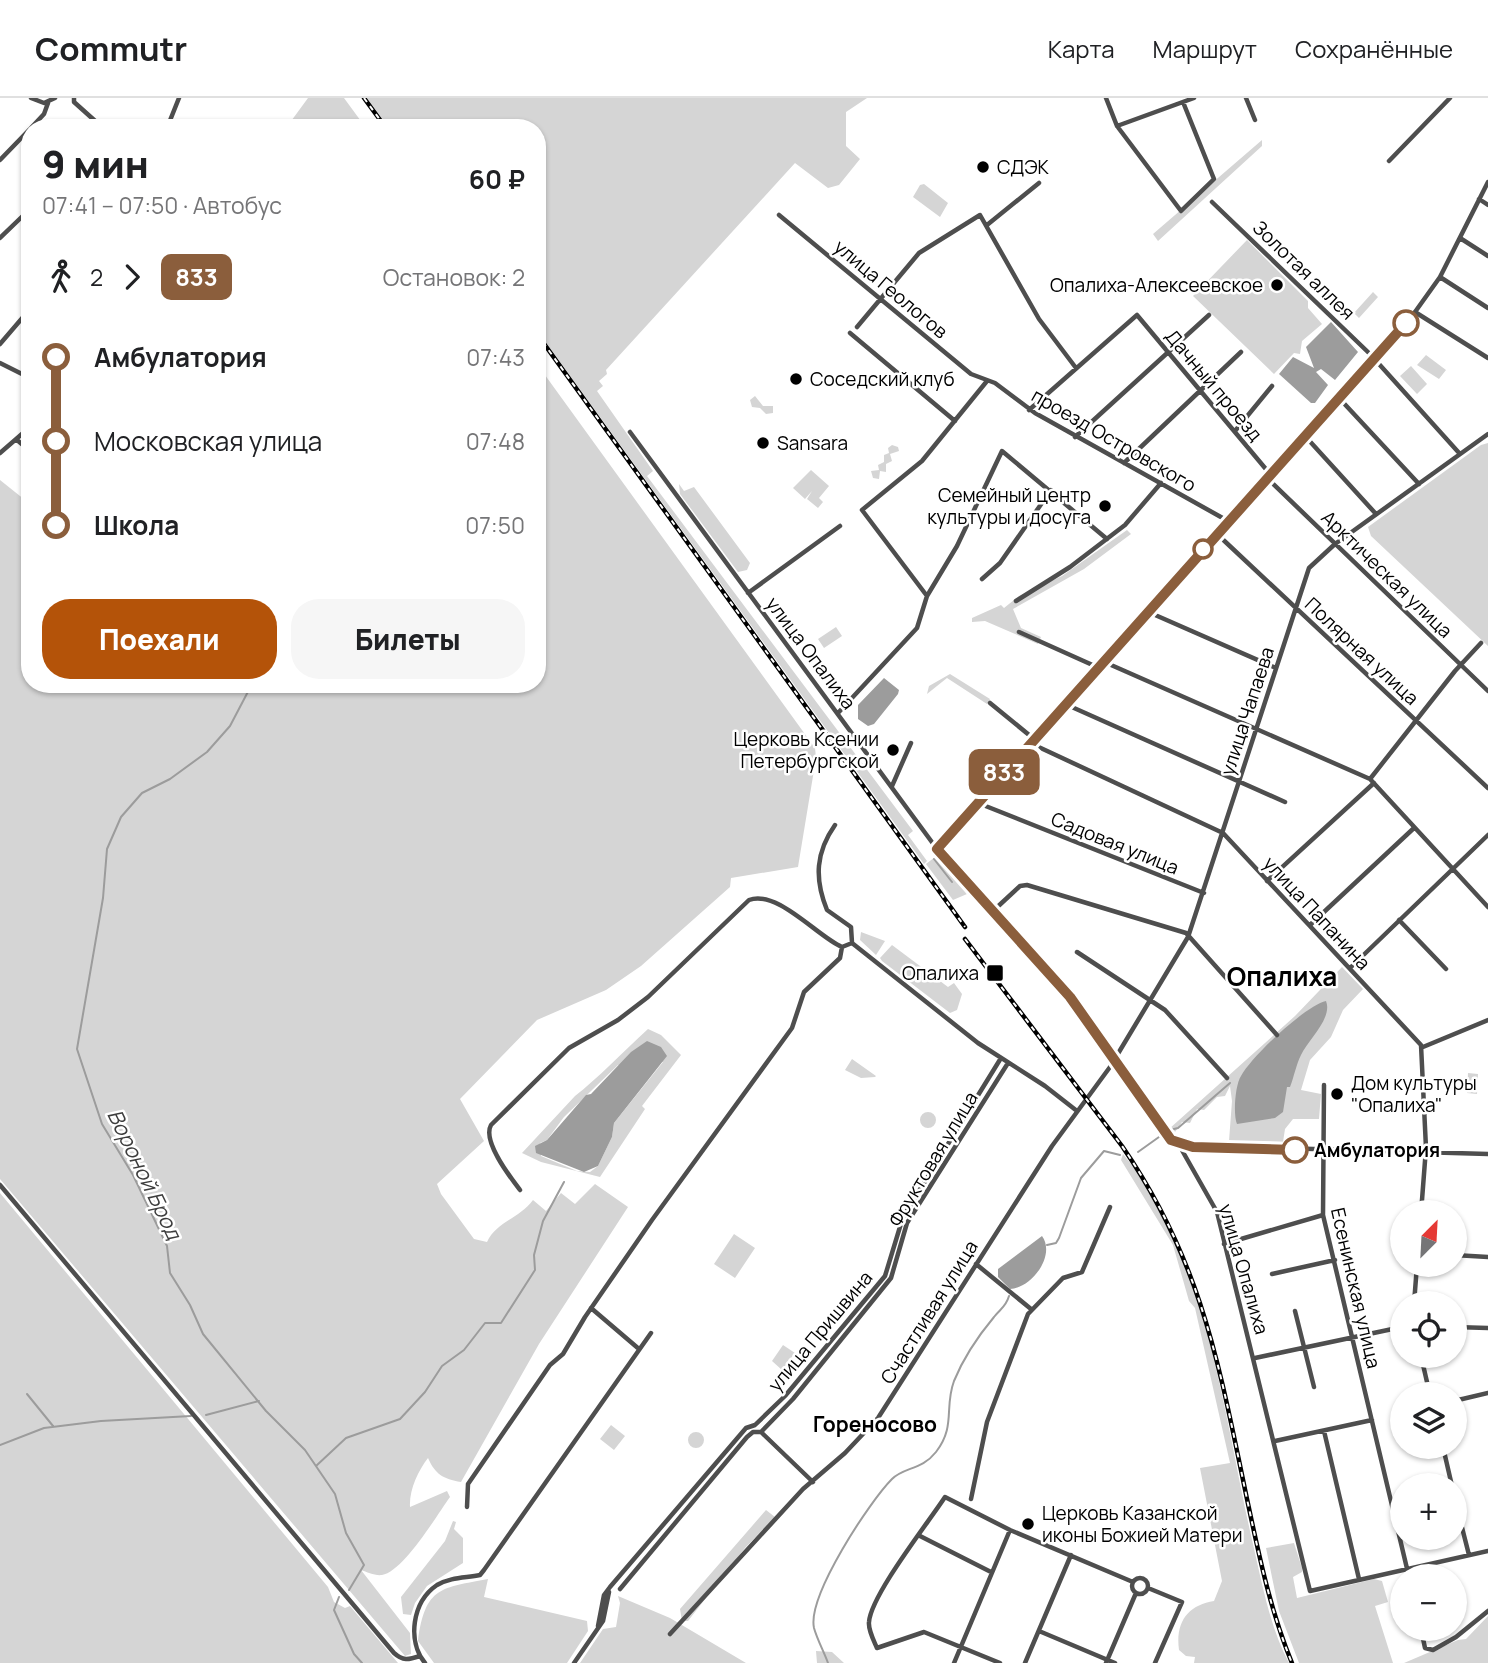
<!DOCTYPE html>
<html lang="ru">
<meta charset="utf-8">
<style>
body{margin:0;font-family:Manrope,sans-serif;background:#f6f6f6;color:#202124;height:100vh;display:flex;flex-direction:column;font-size:26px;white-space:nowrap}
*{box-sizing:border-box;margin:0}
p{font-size:23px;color:#757577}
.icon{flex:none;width:38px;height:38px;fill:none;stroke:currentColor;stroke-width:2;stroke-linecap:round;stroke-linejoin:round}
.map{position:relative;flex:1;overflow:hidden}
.drawer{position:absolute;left:21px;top:21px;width:525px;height:574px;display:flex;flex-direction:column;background:#fff;border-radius:28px;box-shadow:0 2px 5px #0004}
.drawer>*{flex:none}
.badge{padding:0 14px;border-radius:10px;font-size:24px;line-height:46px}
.needle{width:46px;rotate:24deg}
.buttons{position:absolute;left:1390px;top:1102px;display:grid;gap:14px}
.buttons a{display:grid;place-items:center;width:77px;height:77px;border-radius:50%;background:#fff;box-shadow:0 2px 5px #0004;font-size:35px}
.map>.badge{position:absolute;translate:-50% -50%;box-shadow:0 0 0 4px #fff}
.legs{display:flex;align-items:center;gap:10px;height:77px;padding:0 21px;font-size:23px}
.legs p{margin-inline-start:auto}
.summary{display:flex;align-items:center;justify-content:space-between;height:119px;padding:0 21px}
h1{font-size:38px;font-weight:800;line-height:52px}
.cta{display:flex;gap:14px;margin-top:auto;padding:14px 21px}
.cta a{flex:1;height:80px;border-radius:28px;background:#b45309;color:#fff;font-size:28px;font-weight:800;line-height:80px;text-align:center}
.cta a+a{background:#f6f6f6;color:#202124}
ul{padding:0 21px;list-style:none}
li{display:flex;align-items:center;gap:24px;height:84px;font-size:26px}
li i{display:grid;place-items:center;width:10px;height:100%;margin:0 9px;background:currentColor}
li i::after{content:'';width:18px;height:18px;margin:-9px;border:5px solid;border-radius:50%;background:#fff}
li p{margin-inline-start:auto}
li:first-child i{background:linear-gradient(#0000 50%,currentColor 0)}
li:last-child i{background:linear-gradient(currentColor 50%,#0000 0)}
header{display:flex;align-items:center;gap:42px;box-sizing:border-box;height:98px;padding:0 35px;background:#fff;border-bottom:2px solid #e0e0e0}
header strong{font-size:33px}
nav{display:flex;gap:38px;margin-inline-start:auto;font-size:24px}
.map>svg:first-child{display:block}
.green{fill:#d5d5d5;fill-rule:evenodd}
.water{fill:#9c9c9c}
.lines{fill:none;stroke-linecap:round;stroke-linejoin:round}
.stream{stroke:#9c9c9c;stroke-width:2}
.minor{stroke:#4e4e4e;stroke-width:4.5}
.rail-casing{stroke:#000;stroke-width:4.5}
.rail{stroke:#fff;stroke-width:2;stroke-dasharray:5;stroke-linecap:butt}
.line-1-casing{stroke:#fff;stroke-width:16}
.line-1{stroke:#8b5e3c;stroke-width:10}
.poi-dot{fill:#000;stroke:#fff;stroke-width:2.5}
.stop-1-dot{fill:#fff;stroke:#8b5e3c;stroke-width:3.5}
.labels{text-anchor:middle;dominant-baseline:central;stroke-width:5;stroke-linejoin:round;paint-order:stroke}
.poi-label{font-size:19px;fill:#000;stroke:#fff;text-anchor:start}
.street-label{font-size:19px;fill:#000;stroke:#fff}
.stop-label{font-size:19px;font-weight:bold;fill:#000;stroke:#fff;text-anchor:start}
.water-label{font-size:21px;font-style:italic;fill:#3d3d3d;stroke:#fff}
.neighbourhood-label{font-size:21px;font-weight:bold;fill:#000;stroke:#fff}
.district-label{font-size:26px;font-weight:bold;fill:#000;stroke:#fff}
</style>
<header>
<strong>Commutr</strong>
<nav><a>Карта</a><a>Маршрут</a><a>Сохранённые</a></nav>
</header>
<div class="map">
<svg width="1488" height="1565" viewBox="0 0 1488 1565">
<rect width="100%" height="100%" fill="#fff"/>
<path class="green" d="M 308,0 L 344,0 L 366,30 L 286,30 Z
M 367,0 L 867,0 L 846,14 L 846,48 L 860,61 L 839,87 L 828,90 L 795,65 L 606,272 L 607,276 L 599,283 L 603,288 L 597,293 L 653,373 L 647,378 L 913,733 L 908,737 L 927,763 L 924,766 L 537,232 L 537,30 L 389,30 Z
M 1262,42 L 1262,48 L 1158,143 L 1153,136 Z
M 924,86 L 948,105 L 940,119 L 913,99 L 920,87 Z
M 1247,142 L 1308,203 L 1308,210 L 1322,226 L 1302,243 L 1300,256 L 1294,255 L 1274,276 L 1193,198 Z
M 1373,194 L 1378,199 L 1359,220 L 1354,215 Z
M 1426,257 L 1446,272 L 1439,281 L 1417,267 Z
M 537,266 L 815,650 L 816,660 L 798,769 L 731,780 L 730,789 L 641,868 L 606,892 L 537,922 L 460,1001 L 484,1043 L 437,1086 L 441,1096 L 474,1141 L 487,1144 C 496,1124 520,1120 533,1102 L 546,1113 L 561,1095 L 575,1106 L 595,1086 L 628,1109 L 539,1246 L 461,1384 C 443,1381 435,1376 428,1360 C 418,1373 409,1392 410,1409 L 447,1393 L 450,1399 C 437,1417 403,1474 382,1477 C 375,1478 367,1474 361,1472 L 410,1535 L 411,1556 L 405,1558 L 0,1081 L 0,382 L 30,406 L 30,586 L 537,586 Z
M 1411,268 L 1427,286 L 1417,296 L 1400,278 Z
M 755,298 L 763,308 L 773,308 L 773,315 L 766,316 L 760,310 L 752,309 L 750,302 Z
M 1488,345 L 1488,548 L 1371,438 L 1368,429 L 1481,347 Z
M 892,347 L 898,349 L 899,353 L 890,356 L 892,363 L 886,366 L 886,374 L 880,373 L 879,381 L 873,380 L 871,373 L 879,372 L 878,367 L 884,364 L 884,357 L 889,355 L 888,350 Z
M 811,372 L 829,388 L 819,400 L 823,404 L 818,410 L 807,401 L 812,393 L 805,401 L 793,390 Z
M 679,386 L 684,393 L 694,389 L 750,465 L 747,472 L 738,474 L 680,396 Z
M 1127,432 L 1131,436 L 1084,471 L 1013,511 L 1021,530 L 1041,539 L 1038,546 L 985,523 L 972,524 L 972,520 L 1001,507 L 1004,510 L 1019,498 L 1062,478 Z
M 836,529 L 842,538 L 824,550 L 818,541 Z
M 950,576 L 990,601 L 987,606 L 947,580 L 927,596 L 929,588 Z
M 935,759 L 957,781 L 967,796 L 953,802 L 926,766 Z
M 861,834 L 885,843 L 876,857 L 860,842 Z
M 892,847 L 948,889 L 954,885 L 962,896 L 957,912 L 950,915 L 882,863 L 880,860 Z
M 1342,869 L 1363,891 L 1343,912 L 1331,939 L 1310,962 L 1301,992 L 1321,996 L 1319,1021 L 1293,1021 L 1285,1031 L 1283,1044 L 1229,1043 L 1232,1003 L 1230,988 L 1225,998 L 1217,999 L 1204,1012 L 1197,1011 L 1190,1025 L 1182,1024 L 1175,1034 L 1169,1031 L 1295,918 Z
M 648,931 L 661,937 L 681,957 L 642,1008 L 645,1011 L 600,1079 L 541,1064 L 522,1055 L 575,998 C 597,981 623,954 648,931 ZM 663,964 L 614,1025 L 612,1039 L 598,1068 L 590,1074 L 577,1073 L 541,1058 L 540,1045 L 547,1042 L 564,1019 L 618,967 Z
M 852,961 L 876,978 L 875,979 L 861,980 L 845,972 Z
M 1468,975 L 1478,976 L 1477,996 L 1467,995 Z
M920 1022a8 8 0 1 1 16 0a8 8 0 1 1-16 0Z
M 1123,1056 C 1207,1155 1224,1319 1252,1442 C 1262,1484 1269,1527 1289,1565 L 1194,1565 L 1195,1559 L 1186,1558 L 1179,1552 C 1175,1523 1189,1507 1214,1503 L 1222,1483 L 1200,1370 L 1230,1365 L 1195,1210 L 1189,1203 L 1173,1147 L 1121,1062 Z
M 0,1095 L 328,1489 L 334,1504 L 345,1510 L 350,1508 L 398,1565 L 0,1565 Z
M 734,1136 L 755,1150 L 735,1180 L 714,1166 Z
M 783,1247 L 795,1255 L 782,1272 L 772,1263 Z
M 611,1327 L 625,1338 L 614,1352 L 600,1341 Z
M688 1342a8 8 0 1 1 16 0a8 8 0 1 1-16 0Z
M 766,1412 L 775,1419 L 745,1450 L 688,1523 L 682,1523 L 680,1511 Z
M 453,1423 L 456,1424 L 454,1431 L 463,1440 L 463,1465 L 427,1488 L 415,1505 L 411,1517 L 403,1516 L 401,1499 L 445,1443 Z
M 1294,1445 L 1302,1470 L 1302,1474 L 1293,1479 L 1297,1500 L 1374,1481 L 1382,1483 L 1388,1504 L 1375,1508 L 1393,1565 L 1299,1565 L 1279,1513 L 1266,1450 Z
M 488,1481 L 484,1499 L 587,1523 L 588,1533 L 567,1565 L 434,1565 L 418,1543 C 425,1488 442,1490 488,1481 Z
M 618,1498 L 670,1520 L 746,1565 L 580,1565 L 603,1531 L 616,1529 L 620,1505 Z
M 1488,1518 L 1488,1565 L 1404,1565 L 1458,1542 L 1466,1541 Z
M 816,1553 L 832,1554 L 844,1565 L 817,1565 Z"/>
<path class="water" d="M 1331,224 L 1358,254 L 1335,282 L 1321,271 L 1316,274 L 1328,287 L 1315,305 L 1311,305 L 1279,276 L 1293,259 L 1314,270 L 1306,249 Z
M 884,580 L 899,592 L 898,596 L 874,626 L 868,628 L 858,621 L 858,607 Z
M 1326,903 C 1333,920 1308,942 1301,957 C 1296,967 1294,979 1290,989 L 1287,989 L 1283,1014 L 1275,1020 L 1237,1026 C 1233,1017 1235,987 1241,978 C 1252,958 1305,908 1326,903 Z
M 647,943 L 661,949 L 667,958 L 614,1025 L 612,1039 L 598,1068 L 584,1074 L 536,1055 L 535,1048 L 547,1042 L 586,997 L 591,996 L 631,954 Z
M 1042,1138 C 1056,1157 1032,1190 1010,1191 L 998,1179 L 998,1171 Z"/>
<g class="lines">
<path class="stream" d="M 252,586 L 230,628 L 207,654 L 170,681 L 142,695 L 121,719 L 107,751 L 103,800 L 77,951 L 102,1026 L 133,1077 L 167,1148 L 170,1175 L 190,1207 L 203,1236 L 266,1313 L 305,1352 L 335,1396 L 346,1435 L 364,1467 L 349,1492
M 934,761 L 952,784
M 1170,1032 L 1178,1030 L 1230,985
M 1138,1054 L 1159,1039
M 1047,1147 L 1056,1145 L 1059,1140 L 1081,1080 L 1104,1053 L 1120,1057
M 27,1296 L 53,1328
M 206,1317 L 259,1303
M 0,1347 L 44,1330 L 101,1323 L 191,1318
M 316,1368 L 346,1340 L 400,1321 L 425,1294 L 442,1268 L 464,1252 L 485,1225 L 501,1225 L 535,1172 L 534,1157 L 543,1123 L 564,1084
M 339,1499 L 334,1512 L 354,1556 L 362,1565
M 828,1565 C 824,1554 817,1541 814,1530 C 807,1498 870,1403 892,1381 C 904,1369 922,1372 936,1354 C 956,1328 944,1310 954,1283 C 963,1261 979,1237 994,1219 C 1000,1211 1006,1209 1009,1198"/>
<path class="minor" d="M 31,0 L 44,5 L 55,0
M 74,0 L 74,4 L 103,30
M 1106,0 L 1117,28 L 1181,113 L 1214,81 L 1183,4
M 1246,0 L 1255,22
M 1117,28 L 1194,0
M 31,30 L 44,16 L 48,5
M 167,30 L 179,0
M 0,62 L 30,31
M 1389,63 L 1450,0
M 1479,101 L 1488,107
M 1212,104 L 1370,256 L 1460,356
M 779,117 L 971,276 L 995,285 L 1035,315 L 1228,423
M 987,127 L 1039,85
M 0,140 L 30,111
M 1460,140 L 1488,158
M 1440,179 L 1488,210
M 1415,214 L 1488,260
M 857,229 L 919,155 L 980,117 L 1039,221 L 1076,270
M 850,235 L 955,323
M 0,246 L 30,211
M 0,265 L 30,280
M 1339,300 L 1419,386
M 1029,312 L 1137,217 L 1270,376
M 1235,333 L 1272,288
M 630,334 L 937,751 L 1070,899 L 1168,1039 L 1179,1047 L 1217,1114 L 1310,1493 L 1488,1453
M 1305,338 L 1376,416
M 1075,339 L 1209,217
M 17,342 L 30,353
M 0,355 L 30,329
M 1124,365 L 1241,254
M 1267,380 L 1488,593
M 1217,436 L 1488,690
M 982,481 L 1000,465 L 1051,392
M 748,495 L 840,428
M 927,498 L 862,412 L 922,363 L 987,283
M 1016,503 L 1070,469 L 1125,427 L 1161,385
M 1146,513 L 1276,570
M 1019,534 L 1097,569
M 1102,563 L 1370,681 L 1488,809
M 990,605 L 1034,641
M 1065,606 L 1285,704
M 838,615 L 917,530 L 927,498 L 957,448 L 1002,353 L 1107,441
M 1030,645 L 1223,735 L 1421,947 L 1426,1050 L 1421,1115
M 1370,681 L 1455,573 L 1481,545
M 892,688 L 911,645
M 978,705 L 1204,795
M 835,727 C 816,754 814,780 827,812 L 851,829 L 852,845
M 937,751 L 1415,214 L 1440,179 L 1488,84
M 1267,783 L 1374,685
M 993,813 L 1020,788 L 1027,787 L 1186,835 L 1277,937
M 1399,822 L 1446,871
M 1310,827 L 1414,730
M 842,849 L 852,845 L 978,945 L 1045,988 L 1077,1013
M 1077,854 L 1165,912 L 1227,980
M 1350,870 L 1488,737
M 1423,949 L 1488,922
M 1324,987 L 1323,1117 L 1409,1479
M 1180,1047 L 1488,1056
M 0,1087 L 394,1555 C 403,1563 408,1562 420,1558
M 520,1092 C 510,1079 482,1043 491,1027 L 569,950 L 618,922 L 648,899 L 749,802 C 777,791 818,839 842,849
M 1224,1146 L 1323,1117
M 1454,1157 L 1488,1159
M 976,1166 L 1031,1211
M 1272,1176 L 1335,1162
M 1414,1206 L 1417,1167
M 591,1210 L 639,1251
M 1295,1213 L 1314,1289
M 1454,1229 L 1488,1230
M 1421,1258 L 1430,1297
M 1255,1260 L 1402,1229
M 1454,1303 L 1488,1295
M 1324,1333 L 1359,1481
M 761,1334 L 813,1384
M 1275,1343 L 1372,1322
M 1443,1349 L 1452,1388
M 1454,1398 L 1469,1457
M 971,1401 L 987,1324 L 1028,1216 L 1063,1180 L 1082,1174 L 1110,1109
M 467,1409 L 468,1386 L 550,1267 L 563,1256 L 585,1219 L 652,1122 L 792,930 L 804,894 L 840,860 L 842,849
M 920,1438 L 991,1474
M1132 1488a8 8 0 1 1 16 0a8 8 0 1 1-16 0Z
M 1148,1490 L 1182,1504 L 1155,1565
M 620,1491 L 747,1339 L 753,1334 L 761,1334 L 793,1301 L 891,1180 L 907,1125 L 1008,965
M 598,1528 L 604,1497 L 610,1489 L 746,1330 L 755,1327 L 785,1298 L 885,1178 L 903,1119 L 1001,960
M 1421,1531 L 1425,1550 L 1433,1552 L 1456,1539 L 1488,1513
M 1039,1533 L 1115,1565
M 670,1536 L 803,1391 L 845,1355 L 878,1320 L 1052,1048 L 1110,969 L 1188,839 L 1309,470 L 1335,446 L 1488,336
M 425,1565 C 407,1543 412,1504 437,1487 C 451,1479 465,1480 480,1477 L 484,1472 L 651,1235
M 574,1565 L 603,1523 L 609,1494
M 954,1565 L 1010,1432
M 1000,1565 L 924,1534 L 877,1550 C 874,1543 868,1532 869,1524 C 871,1497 928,1425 945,1399 L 1010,1432 L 1133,1484
M 1025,1565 L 1071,1457
M 1106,1565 L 1136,1495"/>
<g class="rail-casing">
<path id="rail" d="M 364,0 L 386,30
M 537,236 L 965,829
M 965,841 L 1122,1048 C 1202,1164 1219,1267 1247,1401 C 1259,1457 1270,1512 1292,1565"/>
</g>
<use href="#rail" class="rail"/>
</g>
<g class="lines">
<g class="line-1-casing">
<path id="line-1" d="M 1295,1052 L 1193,1049 L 1171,1042 L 1070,899 L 937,751 L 1406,225"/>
</g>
<use href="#line-1" class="line-1"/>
</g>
<g class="poi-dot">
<circle cx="983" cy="69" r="7"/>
<circle cx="1277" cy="187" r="7"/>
<circle cx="796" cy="281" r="7"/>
<circle cx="763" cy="345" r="7"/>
<circle cx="1105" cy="408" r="7"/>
<circle cx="893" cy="652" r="7"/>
<rect x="986" y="866" width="18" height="18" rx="3.5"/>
<circle cx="1337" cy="996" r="7"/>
<circle cx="1028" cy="1426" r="7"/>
</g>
<g class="stop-1-dot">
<circle cx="1406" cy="225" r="12"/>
<circle cx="1203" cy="451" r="9"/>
<circle cx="1295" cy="1052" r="12"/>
</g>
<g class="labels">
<g class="poi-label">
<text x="997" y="69">СДЭК</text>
<text x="1263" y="187" text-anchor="end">Опалиха-Алексеевское</text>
<text x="810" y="281">Соседский клуб</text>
<text x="777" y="345">Sansara</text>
<text x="1091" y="397" text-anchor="end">Семейный центр<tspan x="1091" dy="22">культуры и досуга</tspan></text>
<text x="879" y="641" text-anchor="end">Церковь Ксении<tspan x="879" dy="22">Петербургской</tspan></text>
<text x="979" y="875" text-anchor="end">Опалиха</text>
<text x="1351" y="985">Дом культуры<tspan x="1351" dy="22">"Опалиха"</tspan></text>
<text x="1042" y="1415">Церковь Казанской<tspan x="1042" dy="22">иконы Божией Матери</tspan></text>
</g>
<g class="street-label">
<text transform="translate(1304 172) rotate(44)">Золотая аллея</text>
<text transform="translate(891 191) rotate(40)">улица Геологов</text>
<text transform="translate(1214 287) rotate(50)">Дачный проезд</text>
<text transform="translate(1114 342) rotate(30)">проезд Островского</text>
<text transform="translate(1387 476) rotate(44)">Арктическая улица</text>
<text transform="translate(1362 553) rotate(43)">Полярная улица</text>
<text transform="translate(811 555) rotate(53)">улица Опалиха</text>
<text transform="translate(1247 613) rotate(-72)">улица Чапаева</text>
<text transform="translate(1115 745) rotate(22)">Садовая улица</text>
<text transform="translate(1317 815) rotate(47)">улица Папанина</text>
<text transform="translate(933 1061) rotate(-59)">Фруктовая улица</text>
<text transform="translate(1244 1171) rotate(74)">улица Опалиха</text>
<text transform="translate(1356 1190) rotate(77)">Есенинская улица</text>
<text transform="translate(929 1214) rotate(-58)">Счастливая улица</text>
<text transform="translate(820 1233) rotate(-50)">улица Пришвина</text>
</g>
<g class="stop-label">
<text x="1314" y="1052">Амбулатория</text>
</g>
<g class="water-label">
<text transform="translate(145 1076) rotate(64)">Вороной Брод</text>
</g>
<g class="neighbourhood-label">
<text x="875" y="1326">Гореносово</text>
</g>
<g class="district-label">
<text x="1282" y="878">Опалиха</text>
</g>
</g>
</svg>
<div class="buttons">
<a><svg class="needle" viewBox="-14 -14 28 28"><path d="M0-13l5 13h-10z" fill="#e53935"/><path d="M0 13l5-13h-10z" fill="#757577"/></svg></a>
<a><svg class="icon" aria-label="locate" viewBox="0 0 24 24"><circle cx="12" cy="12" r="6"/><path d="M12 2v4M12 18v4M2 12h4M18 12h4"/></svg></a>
<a><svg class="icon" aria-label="layers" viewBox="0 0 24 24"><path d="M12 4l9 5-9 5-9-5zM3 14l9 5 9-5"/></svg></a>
<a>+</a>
<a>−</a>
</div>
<b class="badge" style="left:1004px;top:674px;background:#8b5e3c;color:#fff">833</b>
<section class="drawer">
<div class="summary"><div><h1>9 мин</h1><p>07:41 – 07:50 · Автобус</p></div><b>60 ₽</b></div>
<div class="legs"><svg class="icon" aria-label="walk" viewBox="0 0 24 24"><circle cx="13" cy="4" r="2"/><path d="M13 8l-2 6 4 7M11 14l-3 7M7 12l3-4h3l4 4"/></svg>2<svg class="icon" aria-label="forward" viewBox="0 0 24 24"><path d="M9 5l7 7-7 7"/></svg><b class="badge" style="background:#8b5e3c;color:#fff">833</b><p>Остановок: 2</p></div>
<ul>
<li><i style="color:#8b5e3c"></i><b>Амбулатория</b><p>07:43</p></li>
<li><i style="color:#8b5e3c"></i><span>Московская улица</span><p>07:48</p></li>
<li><i style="color:#8b5e3c"></i><b>Школа</b><p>07:50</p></li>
</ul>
<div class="cta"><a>Поехали</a><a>Билеты</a></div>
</section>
</div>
